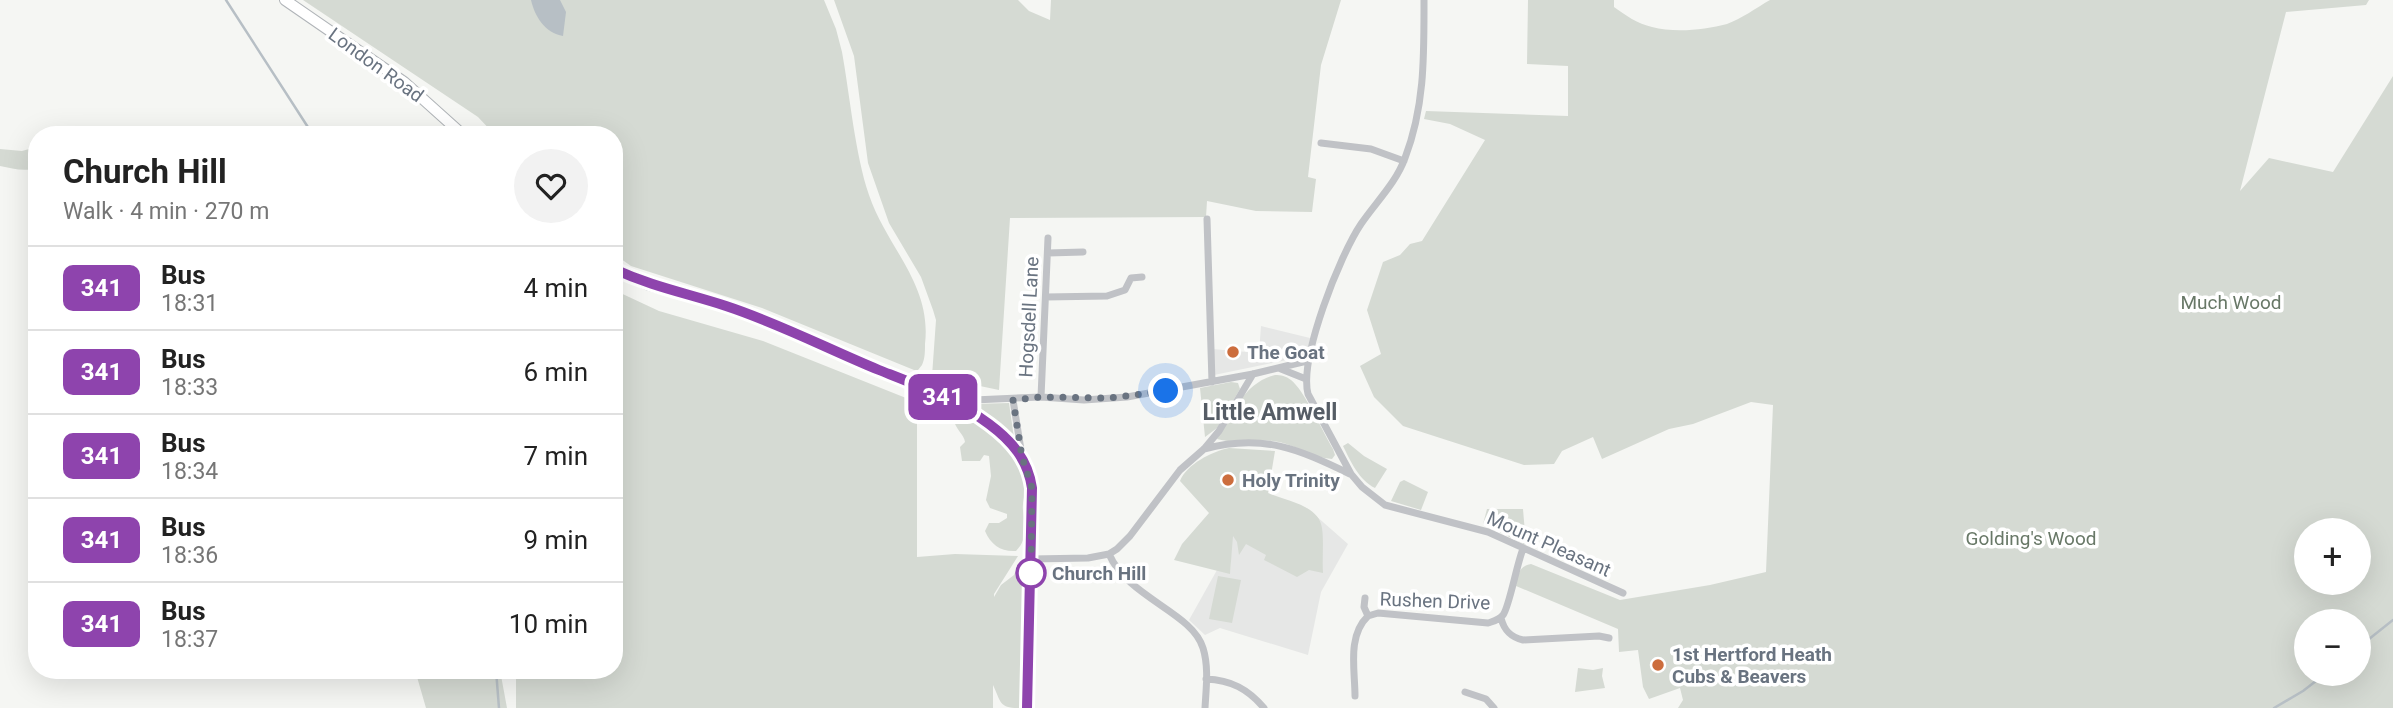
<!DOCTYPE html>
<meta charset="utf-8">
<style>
body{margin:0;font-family:Roboto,sans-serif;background:#f2f2f2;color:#222;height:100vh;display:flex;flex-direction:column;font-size:26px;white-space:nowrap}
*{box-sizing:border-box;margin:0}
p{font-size:23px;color:#767676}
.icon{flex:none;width:38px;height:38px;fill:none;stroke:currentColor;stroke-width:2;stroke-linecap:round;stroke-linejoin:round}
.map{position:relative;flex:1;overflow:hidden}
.sheet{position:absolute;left:28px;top:126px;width:595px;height:553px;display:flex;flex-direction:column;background:#fff;border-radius:28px;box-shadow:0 7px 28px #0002}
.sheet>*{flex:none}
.badge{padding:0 14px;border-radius:10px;font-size:24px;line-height:46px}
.tools{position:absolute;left:2294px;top:518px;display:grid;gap:14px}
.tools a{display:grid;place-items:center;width:77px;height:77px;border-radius:50%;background:#fff;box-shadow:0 7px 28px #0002;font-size:35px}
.you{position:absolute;width:35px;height:35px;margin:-18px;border:5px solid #fff;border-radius:50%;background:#1a73e8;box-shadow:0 0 0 10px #1a73e833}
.map>.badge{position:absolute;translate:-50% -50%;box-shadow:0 0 0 4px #fff}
.round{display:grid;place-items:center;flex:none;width:74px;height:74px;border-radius:37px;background:#f2f2f2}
.headline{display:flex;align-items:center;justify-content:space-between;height:119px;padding:0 35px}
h1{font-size:33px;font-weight:700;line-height:52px}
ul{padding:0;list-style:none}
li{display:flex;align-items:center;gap:21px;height:84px;padding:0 35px;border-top:2px solid #e0e0e0}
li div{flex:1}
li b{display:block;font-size:26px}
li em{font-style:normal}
li .badge{min-width:77px;font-weight:700;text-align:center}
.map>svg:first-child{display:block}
.built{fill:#e6e7e6}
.green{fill:#d5dad3;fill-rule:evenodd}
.water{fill:#b7bfc5}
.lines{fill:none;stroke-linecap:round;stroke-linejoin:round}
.stream{stroke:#b7bfc5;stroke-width:2.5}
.secondary-casing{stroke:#b0b4b8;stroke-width:12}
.minor{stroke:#c0c2c6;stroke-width:7}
.secondary{stroke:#fff;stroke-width:10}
.line-casing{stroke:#fff;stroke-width:16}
.line{stroke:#8e44ad;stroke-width:10}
.walk{stroke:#697380;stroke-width:7;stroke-dasharray:0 12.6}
.poi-dot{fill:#cc6d3d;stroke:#fff;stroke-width:2.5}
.stop-dot{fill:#fff;stroke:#8e44ad;stroke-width:3.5}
.labels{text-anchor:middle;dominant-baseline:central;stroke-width:7;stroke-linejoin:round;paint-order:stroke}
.street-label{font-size:19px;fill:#697380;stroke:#fff}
.park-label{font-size:19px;fill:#687867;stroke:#fff}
.poi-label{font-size:19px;font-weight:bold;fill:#697380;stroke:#fff;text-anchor:start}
.stop-label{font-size:19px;font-weight:bold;fill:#697380;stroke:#fff;text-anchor:start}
.quarter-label{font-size:23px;font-weight:bold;fill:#565d66;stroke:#fff}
</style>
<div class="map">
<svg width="2393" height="708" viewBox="0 0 2393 708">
<rect width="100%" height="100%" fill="#f5f6f3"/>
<path class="built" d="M 1261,326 L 1310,338 L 1307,352 L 1301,357 L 1214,375 L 1212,349 L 1259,353 Z
M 1307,508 L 1348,544 L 1321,592 L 1308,655 L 1220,628 L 1205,635 L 1189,620 L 1217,570 L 1230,573 L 1232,534 Z"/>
<path class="green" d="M 303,0 L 824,0 L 836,29 L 842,52 C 850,96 855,154 869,195 C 887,248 932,284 925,344 C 925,352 925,358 922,365 L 918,370 L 914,370 L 762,308 L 631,266 L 614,254 L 614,135 L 495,135 L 478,117 Z
M 834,0 L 1018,0 L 1029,11 L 1050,20 L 1051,0 L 1341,0 L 1321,65 L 1308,177 L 1316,179 L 1312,212 L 1256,211 L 1207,201 L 1206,217 L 1010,218 L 999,390 L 932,376 L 936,320 L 933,310 L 921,277 L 889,223 L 868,163 L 854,56 Z
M 1528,0 L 1614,0 L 1614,7 C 1625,15 1638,24 1652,27 C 1674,33 1705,30 1727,24 C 1741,19 1756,8 1770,0 L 2369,0 L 2366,5 L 2286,12 L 2240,191 L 2269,158 L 2333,172 L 2393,76 L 2393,708 L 1678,708 L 1683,700 L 1680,688 L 1649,699 L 1643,687 L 1638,650 L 1619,652 L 1618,629 L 1516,586 C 1518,576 1518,566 1531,564 L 1620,600 L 1710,585 L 1766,572 L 1773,405 L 1751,402 L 1693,424 L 1669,429 L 1602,459 L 1593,437 L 1562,451 L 1554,464 L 1524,465 L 1403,426 L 1374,397 L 1360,366 L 1381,354 L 1367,310 L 1383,262 L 1400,255 L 1410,244 L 1422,241 L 1485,140 L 1450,124 L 1424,119 L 1426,111 L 1568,116 L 1568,66 L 1527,64 ZM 2306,530 L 2359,530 L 2359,583 L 2306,583 ZM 2306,621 L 2359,621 L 2359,674 L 2306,674 Z
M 36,147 L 37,167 C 25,173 13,168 0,166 L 0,149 L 22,151 Z
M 614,290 L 659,311 L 763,341 L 906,398 L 917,415 L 917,557 L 955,554 L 1018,556 L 994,594 L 994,597 L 1001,585 L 1014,575 L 1017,568 L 1023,561 L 1027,563 L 1020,677 L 1023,685 L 1020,689 L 1024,698 L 1019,708 C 999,708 1001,702 993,685 L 993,708 L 516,708 L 516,670 L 614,670 Z
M 1275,375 C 1281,375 1286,376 1291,380 C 1304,390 1323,432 1333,449 L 1335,455 L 1332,459 C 1312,458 1293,443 1273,441 C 1255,439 1233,444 1217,439 C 1232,414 1244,383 1275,375 Z
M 1231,382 L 1238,383 L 1240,389 L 1217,428 L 1205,437 L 1200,388 Z
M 1009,403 L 1014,438 L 988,415 L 973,406 L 974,404 Z
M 966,416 C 991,433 1022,457 1025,489 C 1025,496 1022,503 1023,510 C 1025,526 1028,539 1016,551 C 1001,552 991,545 985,531 L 989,523 L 999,523 L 1007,518 L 1007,514 L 990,508 L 986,500 L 991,476 L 989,456 L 984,455 L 980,461 L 962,461 L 960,447 L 965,442 C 964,434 955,429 954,420 L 957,417 Z
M 1348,443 L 1364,456 L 1387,469 L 1375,488 C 1359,480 1351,462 1343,446 Z
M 1229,448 L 1275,451 L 1268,493 C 1286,501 1319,505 1322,528 C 1324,542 1322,559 1323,573 L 1309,570 L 1297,577 L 1264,560 L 1266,555 L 1246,544 L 1239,555 L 1237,542 L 1233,536 L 1230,574 L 1174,560 L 1182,544 L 1209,513 L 1180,481 C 1187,464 1211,452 1229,448 Z
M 1404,480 L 1428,492 L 1421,510 L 1391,501 L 1400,482 Z
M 1487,509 L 1523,509 L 1526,545 L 1483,524 Z
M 1218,576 L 1241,580 L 1232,623 L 1209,619 Z
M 1578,668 L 1593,670 L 1603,668 L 1602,676 L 1605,688 L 1575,692 Z
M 415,670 L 500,670 L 507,708 L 426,708 Z"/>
<path class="water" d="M 531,0 L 560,0 L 566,12 L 563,36 C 545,33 535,17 531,0 Z"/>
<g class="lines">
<path class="stream" d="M 226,0 L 313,135
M 2359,647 L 2393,620
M 496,670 L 499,708
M 2274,708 L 2303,691 L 2325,674"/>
<g class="secondary-casing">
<path id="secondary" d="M 285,0 L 404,82 L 463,135
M 614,269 L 649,285 L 726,306 L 759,318 L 959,404 L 976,414 L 1007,439 L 1022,457 L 1032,488 L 1027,708"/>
</g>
<path class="minor" d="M 1424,0 C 1424,55 1425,106 1405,158 C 1396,183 1376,202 1361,224 C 1340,255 1299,358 1308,394 L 1351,474 L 1362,487 L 1385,505 L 1488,532 L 1623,593
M 1321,143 L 1371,149 L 1404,161
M 1207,219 L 1212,382
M 1048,253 L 1083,252
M 1046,297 L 1107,296 L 1125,290 L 1131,278 L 1142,277
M 1281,369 L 1306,379
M 1041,397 L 1048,238
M 1013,400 L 1022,456
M 959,404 L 974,400 L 1041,397 L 1084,400 L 1127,397 L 1253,374 L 1307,361
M 1204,449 C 1263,433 1298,449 1350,474
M 1109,554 C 1128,598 1192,612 1203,648 C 1209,667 1206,689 1205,708
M 1032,559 L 1088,558 L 1109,554 L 1117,549 L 1130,536 L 1180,470 L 1204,449 L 1219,431 L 1253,374
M 1368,616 L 1378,613 L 1488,623 C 1494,621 1499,620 1503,615 C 1509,608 1517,563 1523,549
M 1501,618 C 1504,630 1510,637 1523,640 L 1599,636 L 1609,638
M 1206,679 C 1231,680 1248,689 1264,708
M 1465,692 L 1486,699 L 1494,708
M 1355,696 C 1355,670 1347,636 1368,616 L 1364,607 L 1365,598"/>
<use href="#secondary" class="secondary"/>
</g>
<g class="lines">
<g class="line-casing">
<path id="line" d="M 614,269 C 653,287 686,293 726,306 C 778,323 828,349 879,370 C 917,385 956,399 989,424 C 1012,441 1028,460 1032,488 L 1027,708"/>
</g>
<use href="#line" class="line"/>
<path class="walk" d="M 1031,573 L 1031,580 L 1032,488 L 1022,457 L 1013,400 L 1041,397 L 1109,398 L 1166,391"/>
</g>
<g class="poi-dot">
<circle cx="1233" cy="352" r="7"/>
<circle cx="1228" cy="480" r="7"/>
<circle cx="1658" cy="665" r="7"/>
</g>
<circle class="stop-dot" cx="1031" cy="573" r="14"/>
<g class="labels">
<g class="street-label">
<text transform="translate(376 65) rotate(36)">London Road</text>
<text transform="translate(1029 317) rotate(-87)">Hogsdell Lane</text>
<text transform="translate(1549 544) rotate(24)">Mount Pleasant</text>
<text transform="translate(1435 601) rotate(2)">Rushen Drive</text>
</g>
<g class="park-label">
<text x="2231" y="302">Much Wood</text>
<text x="2031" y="538">Golding's Wood</text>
</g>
<g class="poi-label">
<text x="1247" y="352">The Goat</text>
<text x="1242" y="480">Holy Trinity</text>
<text x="1672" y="654">1st Hertford Heath<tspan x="1672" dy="22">Cubs &amp; Beavers</tspan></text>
</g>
<g class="stop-label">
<text x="1052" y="573">Church Hill</text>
</g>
<g class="quarter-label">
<text x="1270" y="412">Little Amwell</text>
</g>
</g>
</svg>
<div class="tools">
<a>+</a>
<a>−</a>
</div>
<div class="you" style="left:1166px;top:391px"></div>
<b class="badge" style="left:943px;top:397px;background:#8e44ad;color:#fff">341</b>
<section class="sheet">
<div class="headline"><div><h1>Church Hill</h1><p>Walk · 4 min · 270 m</p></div><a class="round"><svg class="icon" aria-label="heart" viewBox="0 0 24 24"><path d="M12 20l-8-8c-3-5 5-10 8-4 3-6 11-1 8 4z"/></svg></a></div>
<ul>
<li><span class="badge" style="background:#8e44ad;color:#fff">341</span><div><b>Bus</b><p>18:31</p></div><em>4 min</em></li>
<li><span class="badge" style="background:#8e44ad;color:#fff">341</span><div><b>Bus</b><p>18:33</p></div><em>6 min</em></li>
<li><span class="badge" style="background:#8e44ad;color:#fff">341</span><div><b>Bus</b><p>18:34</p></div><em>7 min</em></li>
<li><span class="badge" style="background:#8e44ad;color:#fff">341</span><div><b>Bus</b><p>18:36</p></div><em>9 min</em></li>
<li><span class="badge" style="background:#8e44ad;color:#fff">341</span><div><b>Bus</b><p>18:37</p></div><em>10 min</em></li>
</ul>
</section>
</div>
